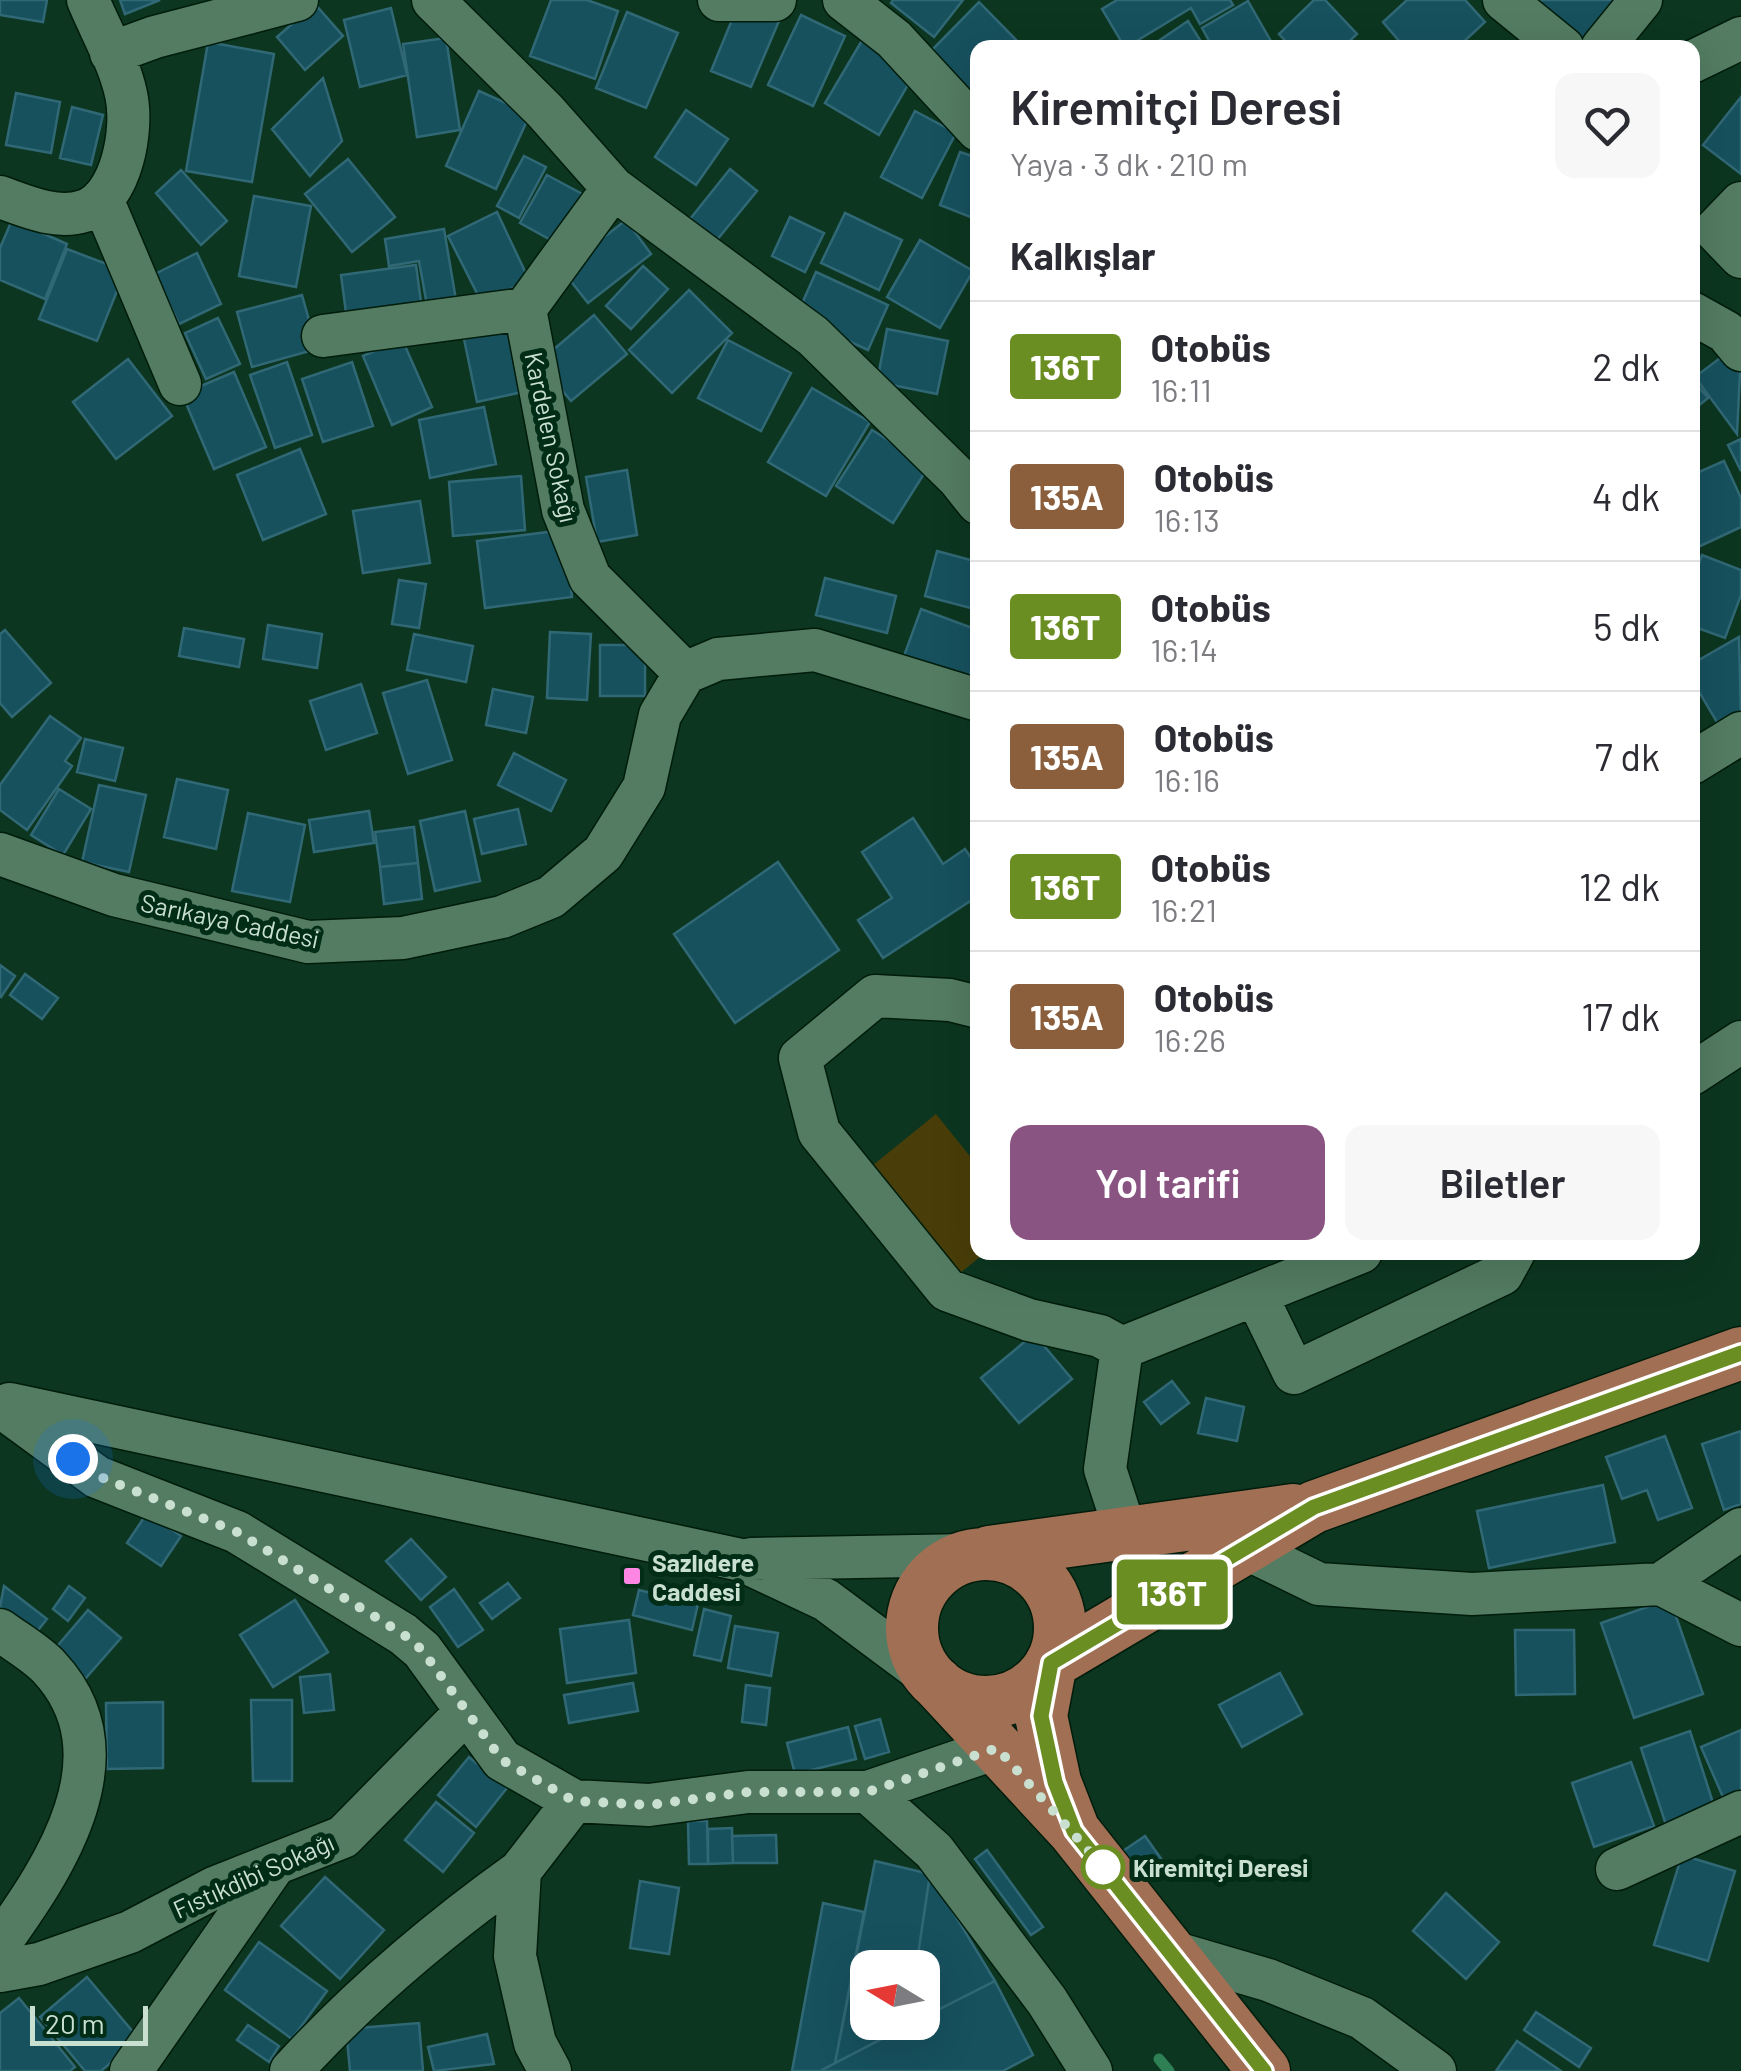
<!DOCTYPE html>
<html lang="tr">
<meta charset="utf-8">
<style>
body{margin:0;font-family:Barlow,sans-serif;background:#f7f7f7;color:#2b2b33;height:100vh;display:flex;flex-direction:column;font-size:38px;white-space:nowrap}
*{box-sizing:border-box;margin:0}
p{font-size:32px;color:#7c7c81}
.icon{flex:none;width:55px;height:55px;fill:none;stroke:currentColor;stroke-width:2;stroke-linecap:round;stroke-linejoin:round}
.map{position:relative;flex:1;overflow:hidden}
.sheet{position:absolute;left:970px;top:40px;width:730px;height:1220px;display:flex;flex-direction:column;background:#fff;border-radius:20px;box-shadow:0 10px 40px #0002}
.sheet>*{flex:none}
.badge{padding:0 20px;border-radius:8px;font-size:35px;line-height:65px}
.needle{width:65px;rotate:280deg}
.buttons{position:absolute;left:850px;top:1950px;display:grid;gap:20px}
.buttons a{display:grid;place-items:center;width:90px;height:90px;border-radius:20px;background:#fff;box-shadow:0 10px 40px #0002;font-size:50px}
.scale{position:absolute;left:30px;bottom:25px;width:118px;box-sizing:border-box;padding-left:10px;border:5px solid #c9dfd0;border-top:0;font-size:28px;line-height:35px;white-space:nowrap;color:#c9dfd0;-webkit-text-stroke:8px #012c16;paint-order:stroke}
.you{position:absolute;width:50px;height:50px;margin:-25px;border:8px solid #fff;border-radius:50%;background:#1a73e8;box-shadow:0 0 0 15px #1a73e833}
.map>.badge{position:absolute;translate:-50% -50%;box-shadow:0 0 0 5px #fff}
h2{padding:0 40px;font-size:38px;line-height:90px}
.round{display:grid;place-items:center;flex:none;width:105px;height:105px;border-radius:20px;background:#f7f7f7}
.head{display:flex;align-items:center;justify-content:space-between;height:170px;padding:0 40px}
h1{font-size:48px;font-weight:600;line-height:75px}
.action{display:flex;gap:20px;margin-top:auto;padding:20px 40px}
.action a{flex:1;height:115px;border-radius:20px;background:#8a5482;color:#fff;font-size:40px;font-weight:600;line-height:115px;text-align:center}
.action a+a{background:#f7f7f7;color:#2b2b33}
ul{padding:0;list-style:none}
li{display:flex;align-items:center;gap:30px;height:130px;padding:0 40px;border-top:2px solid #e1e1e2}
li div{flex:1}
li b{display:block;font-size:38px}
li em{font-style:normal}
li .badge{min-width:110px;font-weight:700;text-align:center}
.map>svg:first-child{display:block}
.green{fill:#493e09}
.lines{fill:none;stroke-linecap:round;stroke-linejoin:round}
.stream{stroke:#2e7f53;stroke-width:11}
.building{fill:#17515e;stroke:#316875;stroke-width:2.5}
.minor-casing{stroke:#001c0b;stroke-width:45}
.major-casing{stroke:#001c0b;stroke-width:55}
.minor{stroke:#537c62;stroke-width:42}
.major{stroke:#a06f54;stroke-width:52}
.line-casing{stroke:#fff;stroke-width:22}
.line{stroke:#6b8e23;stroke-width:15}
.walk{stroke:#c9dfd0;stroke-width:10;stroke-dasharray:0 18}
.poi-dot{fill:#fd86e3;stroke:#012c16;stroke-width:4}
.stop-dot{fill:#fff;stroke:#6b8e23;stroke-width:5}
.labels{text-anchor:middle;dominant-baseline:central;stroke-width:10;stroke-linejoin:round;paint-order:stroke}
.street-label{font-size:25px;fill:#c9dfd0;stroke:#012c16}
.poi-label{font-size:25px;font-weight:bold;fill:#c9dfd0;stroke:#012c16;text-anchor:start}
.stop-label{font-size:25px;font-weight:bold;fill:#c9dfd0;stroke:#012c16;text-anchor:start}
</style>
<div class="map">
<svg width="1741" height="2071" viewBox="0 0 1741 2071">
<rect width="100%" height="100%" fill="#0c3620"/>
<path class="green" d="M 936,1114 L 977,1165 L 978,1252 L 985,1253 L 960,1273 L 872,1166 Z"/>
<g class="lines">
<path class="stream" d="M 1159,2059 L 1169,2071"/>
</g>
<path class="building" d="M 0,0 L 47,0 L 43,22 L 0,15 Z
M 120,0 L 160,0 L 125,14 Z
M 551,0 L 587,0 L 618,11 L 595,79 L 530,56 Z
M 893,0 L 963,0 L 934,37 L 891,3 Z
M 1117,0 L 1230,0 L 1233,5 L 1200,24 L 1191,8 L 1125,48 L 1102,9 Z
M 1314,0 L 1325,0 L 1357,34 L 1342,48 L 1292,48 L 1279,34 Z
M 1407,0 L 1465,0 L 1485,22 L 1457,48 L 1405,48 L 1383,22 Z
M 1532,0 L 1620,0 L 1580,44 Z
M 1248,1 L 1272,43 L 1264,48 L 1213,48 L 1202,28 Z
M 979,2 L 1022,46 L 978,48 L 978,91 L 971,97 L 928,54 Z
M 315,4 L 343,36 L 305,70 L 277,37 Z
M 738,5 L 779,21 L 751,87 L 711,71 Z
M 391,8 L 407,75 L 360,87 L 344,20 Z
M 627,12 L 678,33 L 646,108 L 596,88 Z
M 801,15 L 845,36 L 813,106 L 768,85 Z
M 1188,21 L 1205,48 L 1148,48 Z
M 864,37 L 917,69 L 879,135 L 825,103 Z
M 446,38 L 460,130 L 417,137 L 403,44 Z
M 208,42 L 274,54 L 252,182 L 186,171 Z
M 323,78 L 342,141 L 310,176 L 272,129 Z
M 479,91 L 530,114 L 496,189 L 446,166 Z
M 16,93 L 60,102 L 51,153 L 6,145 Z
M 1741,97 L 1741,174 L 1703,145 Z
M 72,107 L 103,115 L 91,165 L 60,158 Z
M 686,110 L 728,139 L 696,185 L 655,157 Z
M 915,111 L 956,133 L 922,198 L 881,177 Z
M 960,152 L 978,158 L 978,220 L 940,205 Z
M 524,156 L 546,167 L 519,218 L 497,206 Z
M 348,159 L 395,217 L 352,252 L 305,194 Z
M 730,169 L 757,191 L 712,246 L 686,224 Z
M 181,170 L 227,221 L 201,245 L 156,193 Z
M 547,175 L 586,196 L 560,245 L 520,223 Z
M 254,196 L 311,206 L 296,287 L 239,276 Z
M 497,212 L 529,280 L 482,303 L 448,236 Z
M 845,213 L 902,240 L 879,290 L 821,263 Z
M 790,217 L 824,233 L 805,272 L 772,256 Z
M 12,220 L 67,244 L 45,299 L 0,280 L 0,248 Z
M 626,220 L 651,254 L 588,303 L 562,270 Z
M 444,229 L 457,306 L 428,311 L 419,261 L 389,266 L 385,239 Z
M 920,240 L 973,271 L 940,328 L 887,297 Z
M 67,249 L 125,271 L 97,341 L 39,319 Z
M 197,253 L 221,304 L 179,324 L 155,274 Z
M 416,265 L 423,317 L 348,328 L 341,275 Z
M 643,266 L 668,289 L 631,329 L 606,306 Z
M 816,272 L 888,305 L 868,350 L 796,317 Z
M 689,290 L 732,333 L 672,393 L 629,350 Z
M 302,295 L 317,349 L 252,367 L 237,312 Z
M 594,315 L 627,354 L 571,401 L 539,362 Z
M 218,318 L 240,364 L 206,379 L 185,333 Z
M 517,327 L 531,390 L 477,402 L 464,339 Z
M 887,329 L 948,341 L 937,394 L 877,382 Z
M 402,339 L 432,407 L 392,425 L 363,356 Z
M 728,340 L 791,373 L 761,431 L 698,398 Z
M 1736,346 L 1741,353 L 1737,434 L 1695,377 Z
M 128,359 L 172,416 L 116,459 L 73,402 Z
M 287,362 L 312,435 L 275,448 L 250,375 Z
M 352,362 L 373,426 L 323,442 L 302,379 Z
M 234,372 L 266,447 L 214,469 L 182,394 Z
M 1692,379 L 1708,398 L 1692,411 Z
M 812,388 L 870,422 L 826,496 L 768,462 Z
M 484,407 L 496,464 L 430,478 L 419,420 Z
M 872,430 L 929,466 L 893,523 L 836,486 Z
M 1741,439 L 1741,471 L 1728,445 Z
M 300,449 L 326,514 L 263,540 L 237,475 Z
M 1724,461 L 1741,498 L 1741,527 L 1698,547 L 1692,536 L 1692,475 Z
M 627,470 L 637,535 L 597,542 L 586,477 Z
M 521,476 L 525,530 L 453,536 L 449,482 Z
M 420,501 L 430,563 L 363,573 L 353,511 Z
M 564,530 L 572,597 L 485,608 L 477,541 Z
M 937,551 L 978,562 L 978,610 L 925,596 Z
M 1702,555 L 1741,570 L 1741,595 L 1725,638 L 1692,626 L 1692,582 Z
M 825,578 L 896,596 L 887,633 L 816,615 Z
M 399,580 L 426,584 L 419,628 L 392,624 Z
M 921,609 L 978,630 L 978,653 L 968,679 L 904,656 Z
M 268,625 L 322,634 L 317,668 L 263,659 Z
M 184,628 L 244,639 L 239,667 L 179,656 Z
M 5,630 L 51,683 L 12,717 L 0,703 L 0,634 Z
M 550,632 L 591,634 L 587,700 L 547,698 Z
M 414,634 L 473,646 L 466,682 L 407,670 Z
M 1739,637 L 1741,717 L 1721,729 L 1692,680 L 1692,664 Z
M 600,645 L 645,645 L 645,696 L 600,696 Z
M 427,680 L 452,760 L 408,774 L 383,693 Z
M 361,684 L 377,733 L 326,750 L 310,701 Z
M 493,689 L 533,697 L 526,733 L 486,725 Z
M 50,716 L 81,738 L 65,761 L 72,766 L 27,830 L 0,810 L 0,785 Z
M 85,739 L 123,748 L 115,781 L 77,772 Z
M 514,753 L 566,780 L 551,811 L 498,785 Z
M 177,779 L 228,790 L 216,849 L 164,837 Z
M 99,785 L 146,795 L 129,872 L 82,862 Z
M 59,789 L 91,809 L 63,855 L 31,835 Z
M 518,809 L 526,844 L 482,854 L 474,819 Z
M 369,811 L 374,843 L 314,852 L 309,820 Z
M 465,811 L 480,881 L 435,891 L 420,821 Z
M 248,813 L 305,825 L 290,902 L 232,891 Z
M 913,818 L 943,864 L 965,849 L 978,868 L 978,896 L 883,958 L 858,920 L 892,898 L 862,852 Z
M 414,827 L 418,863 L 380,867 L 375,832 Z
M 778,862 L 839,950 L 735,1023 L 674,934 Z
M 418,863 L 422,899 L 384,904 L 380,867 Z
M 0,965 L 15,976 L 1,997 L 0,996 Z
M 25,974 L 58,998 L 42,1019 L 10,995 Z
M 1034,1334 L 1072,1379 L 1019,1423 L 981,1378 Z
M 1172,1381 L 1189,1403 L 1161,1424 L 1144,1402 Z
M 1206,1398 L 1244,1407 L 1237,1441 L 1198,1433 Z
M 1741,1431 L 1741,1504 L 1724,1510 L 1702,1444 Z
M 1665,1436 L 1692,1508 L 1658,1520 L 1647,1490 L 1622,1499 L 1606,1457 Z
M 1603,1485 L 1615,1542 L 1489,1568 L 1477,1511 Z
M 147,1513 L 181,1536 L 161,1566 L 127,1543 Z
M 411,1539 L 446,1577 L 421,1600 L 386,1561 Z
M 508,1583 L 520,1598 L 492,1619 L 480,1603 Z
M 4,1586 L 47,1619 L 35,1634 L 0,1607 Z
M 69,1586 L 85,1598 L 68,1621 L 53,1609 Z
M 454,1589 L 483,1630 L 458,1647 L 430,1607 Z
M 639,1590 L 698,1604 L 692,1630 L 633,1615 Z
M 1670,1599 L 1703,1694 L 1634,1718 L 1601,1623 Z
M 295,1600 L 328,1652 L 273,1687 L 240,1635 Z
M 704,1609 L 731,1616 L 721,1661 L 694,1655 Z
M 88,1610 L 121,1638 L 85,1679 L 53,1651 Z
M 629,1620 L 636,1673 L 567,1683 L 560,1629 Z
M 735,1626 L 778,1633 L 771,1676 L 728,1668 Z
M 1515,1630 L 1574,1630 L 1575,1694 L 1516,1695 Z
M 1280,1673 L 1302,1714 L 1242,1747 L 1219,1705 Z
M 330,1674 L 334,1710 L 304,1713 L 300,1677 Z
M 633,1683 L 638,1711 L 569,1723 L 564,1695 Z
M 746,1685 L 770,1688 L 766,1725 L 742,1722 Z
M 251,1700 L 292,1700 L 292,1781 L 253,1781 Z
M 163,1702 L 163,1768 L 107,1769 L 106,1703 Z
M 880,1719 L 889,1752 L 865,1759 L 855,1726 Z
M 848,1727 L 856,1759 L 795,1774 L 787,1743 Z
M 1741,1730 L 1741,1800 L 1727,1806 L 1701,1747 Z
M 1690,1731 L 1715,1809 L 1666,1825 L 1641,1748 Z
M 469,1757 L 507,1788 L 476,1827 L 438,1795 Z
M 1631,1762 L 1654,1826 L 1594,1847 L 1572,1783 Z
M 436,1802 L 474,1833 L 443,1872 L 405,1840 Z
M 688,1821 L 707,1821 L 708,1864 L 689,1864 Z
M 732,1828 L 733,1863 L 708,1864 L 708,1829 Z
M 776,1835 L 777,1863 L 733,1863 L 732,1836 Z
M 1145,1836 L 1162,1860 L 1133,1879 L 1117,1855 Z
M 987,1850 L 1043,1927 L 1031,1935 L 975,1859 Z
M 1682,1855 L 1735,1871 L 1708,1961 L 1654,1945 Z
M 875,1861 L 930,1874 L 916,1968 L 868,1968 L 868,2022 L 907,2026 L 835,2063 Z
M 930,1874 L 995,1981 L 922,2018 L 922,1968 L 916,1968 Z
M 325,1877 L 384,1930 L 340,1979 L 281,1926 Z
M 640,1881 L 679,1888 L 669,1954 L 630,1948 Z
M 1446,1893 L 1499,1942 L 1466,1979 L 1413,1931 Z
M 823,1903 L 864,1912 L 835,2063 L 820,2071 L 792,2071 Z
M 259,1942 L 327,1991 L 292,2039 L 225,1990 Z
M 87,1977 L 139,2039 L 101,2071 L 85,2071 L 40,2017 Z
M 995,1981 L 1033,2055 L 1003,2071 L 820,2071 L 914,2022 L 922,2022 L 922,2018 Z
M 19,1998 L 75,2067 L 70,2071 L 0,2071 L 0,2013 Z
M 1536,2012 L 1591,2048 L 1579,2067 L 1524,2030 Z
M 419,2023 L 423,2071 L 350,2071 L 346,2029 Z
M 248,2025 L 279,2046 L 269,2062 L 237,2040 Z
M 487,2034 L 494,2064 L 434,2071 L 428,2047 Z
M 1517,2041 L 1561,2071 L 1496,2071 Z"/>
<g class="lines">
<g class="minor-casing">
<path id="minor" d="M 433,0 L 545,111 L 613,188 L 813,336 L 958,478 L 978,503
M 719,0 L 775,0
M 844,0 L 894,39 L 978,130
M 1504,0 L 1563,48
M 1602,48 L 1641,0
M 111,53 L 155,37 L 297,0
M 1692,62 L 1741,38
M 613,188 L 525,309 L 563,510 L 590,578 L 685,673
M 0,197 C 25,206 56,220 84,211 C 122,199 134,128 126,94 C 119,62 101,31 88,0
M 102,199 L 180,384
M 1741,203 L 1715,230 L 1741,257
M 1692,313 L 1726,332 L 1741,350
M 323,336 L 525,309
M 1692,763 L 1741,733
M 0,854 L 114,895 L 308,942 L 403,938 L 502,917 L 551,897 L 603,853 L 644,787 L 660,715 L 685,673 L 718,659 L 815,650 L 978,700
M 978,1007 L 950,1000 L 875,996 L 800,1058 L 819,1132 L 947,1290 L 1029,1320 L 1100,1336 L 1122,1348 L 1361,1252
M 1692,1074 L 1741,1042
M 1257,1297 L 1294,1373 L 1502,1274 L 1514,1252
M 1122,1348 L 1105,1469 L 1126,1533
M 10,1404 L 741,1560 L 826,1600 L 936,1682
M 0,1406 L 97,1477 L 237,1532 L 403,1634 L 422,1650 L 502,1760 L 574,1801 L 649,1805 L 748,1792 L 868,1792 L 997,1748
M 1245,1548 L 1319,1584 L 1472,1594 L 1661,1584 L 1741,1529
M 751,1559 L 970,1555
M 1661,1584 L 1741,1625
M 0,1630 C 16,1642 36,1653 49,1667 C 130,1754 55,1867 0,1943
M 868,1792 L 934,1851 L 1047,2001 L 1091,2071
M 1617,1869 L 1741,1812
M 1169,1951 L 1268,1980 L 1362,2018 L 1435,2071
M 0,1971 L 39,1964 L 130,1932 L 214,1888 L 343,1837 L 465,1713
M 131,2071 L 273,1867
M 291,2071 C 361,1994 436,1931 520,1871
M 550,2071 L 535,2043 L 515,1956 L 520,1871 L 574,1801"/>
</g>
<g class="major-casing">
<path id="major" d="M 989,1552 L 1293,1510
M912 1628a74 74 0 1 1 148 0a74 74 0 1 1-148 0Z
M 936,1682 L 1074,1831 L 1264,2071
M 1074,1831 L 1055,1782 L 1041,1716 L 1051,1663 L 1314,1507 L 1741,1353"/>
</g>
<use href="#minor" class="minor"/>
<use href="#major" class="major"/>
</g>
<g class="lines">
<g class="line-casing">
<path id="line" d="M 1264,2071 L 1074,1831 L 1055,1782 L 1041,1716 L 1051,1663 L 1314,1507 L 1741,1353"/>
</g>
<use href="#line" class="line"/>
<path class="walk" d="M 73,1459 L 98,1476 L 237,1532 L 403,1634 L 422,1650 L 502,1760 L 574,1801 L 649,1805 L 748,1792 L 868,1792 L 997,1748 L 1103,1867"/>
</g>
<rect class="poi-dot" x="622" y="1566" width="20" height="20" rx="5"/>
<circle class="stop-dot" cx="1103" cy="1867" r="20"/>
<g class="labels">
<g class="street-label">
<text transform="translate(552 437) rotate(78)">Kardelen Sokağı</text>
<text transform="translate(230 920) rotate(12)">Sarıkaya Caddesi</text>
<text transform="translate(253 1875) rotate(-24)">Fıstıkdibi Sokağı</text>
</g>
<g class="poi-label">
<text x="652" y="1562">Sazlıdere<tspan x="652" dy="29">Caddesi</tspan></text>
</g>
<g class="stop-label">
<text x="1133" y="1867">Kiremitçi Deresi</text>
</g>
</g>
</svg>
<div class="buttons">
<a><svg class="needle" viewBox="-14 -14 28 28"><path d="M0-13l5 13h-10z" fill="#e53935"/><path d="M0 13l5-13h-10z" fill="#7c7c81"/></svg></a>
</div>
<div class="scale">20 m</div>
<div class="you" style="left:73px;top:1459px"></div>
<b class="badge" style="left:1172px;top:1592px;background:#6b8e23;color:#fff">136T</b>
<section class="sheet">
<div class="head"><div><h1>Kiremitçi Deresi</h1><p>Yaya · 3 dk · 210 m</p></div><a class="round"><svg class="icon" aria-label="heart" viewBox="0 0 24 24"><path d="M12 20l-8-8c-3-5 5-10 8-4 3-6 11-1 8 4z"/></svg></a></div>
<h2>Kalkışlar</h2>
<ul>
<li><span class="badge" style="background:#6b8e23;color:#fff">136T</span><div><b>Otobüs</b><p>16:11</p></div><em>2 dk</em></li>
<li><span class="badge" style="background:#8b5e3c;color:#fff">135A</span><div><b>Otobüs</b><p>16:13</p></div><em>4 dk</em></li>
<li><span class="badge" style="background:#6b8e23;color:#fff">136T</span><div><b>Otobüs</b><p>16:14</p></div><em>5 dk</em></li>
<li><span class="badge" style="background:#8b5e3c;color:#fff">135A</span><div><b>Otobüs</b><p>16:16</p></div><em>7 dk</em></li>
<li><span class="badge" style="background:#6b8e23;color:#fff">136T</span><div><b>Otobüs</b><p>16:21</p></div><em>12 dk</em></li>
<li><span class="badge" style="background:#8b5e3c;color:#fff">135A</span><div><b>Otobüs</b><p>16:26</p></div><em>17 dk</em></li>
</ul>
<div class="action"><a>Yol tarifi</a><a>Biletler</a></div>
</section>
</div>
